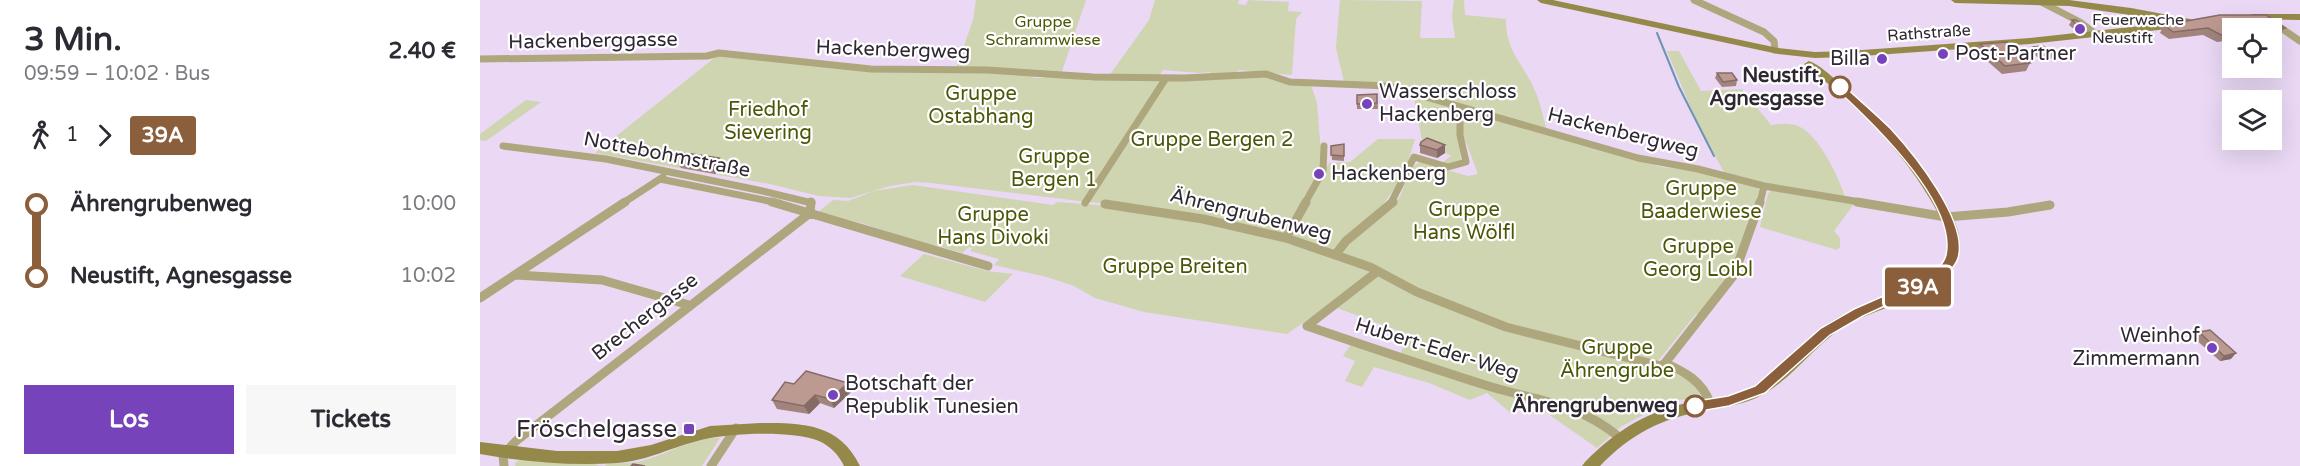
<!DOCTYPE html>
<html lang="de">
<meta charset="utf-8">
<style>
body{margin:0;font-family:"Varela Round",sans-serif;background:#f7f7f7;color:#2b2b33;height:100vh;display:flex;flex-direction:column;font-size:22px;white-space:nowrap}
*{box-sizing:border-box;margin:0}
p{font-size:20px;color:#7c7c81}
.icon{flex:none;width:33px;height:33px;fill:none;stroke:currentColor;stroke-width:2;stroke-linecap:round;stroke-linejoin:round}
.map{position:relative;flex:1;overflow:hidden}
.panel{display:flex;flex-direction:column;background:#fff;width:480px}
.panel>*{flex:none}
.badge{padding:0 12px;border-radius:4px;font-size:21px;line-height:39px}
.controls{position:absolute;left:1742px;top:18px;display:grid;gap:12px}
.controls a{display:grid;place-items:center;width:60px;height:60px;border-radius:0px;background:#fff;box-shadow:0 6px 24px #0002;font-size:30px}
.map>.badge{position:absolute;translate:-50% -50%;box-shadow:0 0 0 3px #fff}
.legs{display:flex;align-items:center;gap:9px;height:66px;padding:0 24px;font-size:20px}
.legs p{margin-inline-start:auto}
.head{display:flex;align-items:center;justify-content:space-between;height:102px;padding:0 24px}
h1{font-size:33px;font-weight:800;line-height:45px}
.action{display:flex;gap:12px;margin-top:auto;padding:12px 24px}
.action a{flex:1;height:69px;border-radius:0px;background:#7743bb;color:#fff;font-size:24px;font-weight:800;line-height:69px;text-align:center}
.action a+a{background:#f7f7f7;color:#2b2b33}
ul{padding:0 24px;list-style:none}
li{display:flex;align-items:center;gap:21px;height:72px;font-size:22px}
li i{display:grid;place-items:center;width:9px;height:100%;margin:0 8px;background:currentColor}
li i::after{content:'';width:15px;height:15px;margin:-8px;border:4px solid;border-radius:50%;background:#fff}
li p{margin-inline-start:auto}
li:first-child i{background:linear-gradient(#0000 50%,currentColor 0)}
li:last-child i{background:linear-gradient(currentColor 50%,#0000 0)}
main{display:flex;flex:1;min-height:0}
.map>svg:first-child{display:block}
.green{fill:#ced5b0}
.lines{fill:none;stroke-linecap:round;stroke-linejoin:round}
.stream{stroke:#6d94b5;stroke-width:2}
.street-far1{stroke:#aea67d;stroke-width:7}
.street{stroke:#aea67d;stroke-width:9}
.secondary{fill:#958949;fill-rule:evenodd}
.wall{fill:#a2847d}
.shaded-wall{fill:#846b66}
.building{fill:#bc9991;stroke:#846b66;stroke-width:1.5}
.line-1{fill:#8b5e3c;stroke:#fff;stroke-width:1.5}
.poi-dot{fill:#7743bb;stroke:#fff;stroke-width:2}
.stop-1-dot{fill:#fff;stroke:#8b5e3c;stroke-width:3}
.labels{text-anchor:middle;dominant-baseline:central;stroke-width:4.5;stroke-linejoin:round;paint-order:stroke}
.far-poi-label{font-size:16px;fill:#2f2833;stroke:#fff;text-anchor:start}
.far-park-label{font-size:16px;fill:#4d5606;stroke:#fff}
.far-street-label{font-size:16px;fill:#2f2833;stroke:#fff}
.street-label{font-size:20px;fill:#2f2833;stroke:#fff}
.poi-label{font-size:20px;fill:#2f2833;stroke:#fff;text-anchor:start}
.stop-label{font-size:20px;font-weight:bold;fill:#2f2833;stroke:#fff;text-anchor:end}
.park-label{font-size:20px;fill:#4d5606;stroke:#fff}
.near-poi-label{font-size:24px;fill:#2f2833;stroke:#fff;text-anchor:end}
</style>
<main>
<section class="panel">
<div class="head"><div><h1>3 Min.</h1><p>09:59 – 10:02 · Bus</p></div><b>2.40 €</b></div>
<div class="legs"><svg class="icon" aria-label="walk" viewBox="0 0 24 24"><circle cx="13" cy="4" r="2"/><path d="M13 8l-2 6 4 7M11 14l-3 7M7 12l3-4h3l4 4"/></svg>1<svg class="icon" aria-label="forward" viewBox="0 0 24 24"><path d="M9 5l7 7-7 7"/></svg><b class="badge" style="background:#8b5e3c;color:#fff">39A</b></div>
<ul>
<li><i style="color:#8b5e3c"></i><b>Ährengrubenweg</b><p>10:00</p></li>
<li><i style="color:#8b5e3c"></i><b>Neustift, Agnesgasse</b><p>10:02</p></li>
</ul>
<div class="action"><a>Los</a><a>Tickets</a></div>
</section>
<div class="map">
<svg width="1820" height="466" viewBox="0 0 1820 466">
<rect width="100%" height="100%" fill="#ead8f5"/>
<path class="green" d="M 496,0 L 606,0 L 581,74 L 476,69 L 493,20 Z
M 675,0 L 759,0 L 758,4 L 766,5 L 768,0 L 809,2 L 808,11 L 822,12 L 816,19 L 812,75 L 759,70 L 756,72 L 760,74 L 730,75 L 730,72 C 714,74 700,71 683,70 L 679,76 L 776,75 L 831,85 L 837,103 L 842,166 L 804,236 L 652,205 L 608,202 L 451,183 L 435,182 L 410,186 L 370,198 L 339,196 L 290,184 L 115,153 L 238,55 L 328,64 L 554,74 L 553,78 L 564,78 L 566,75 L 611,81 L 629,76 L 669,20 Z
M 860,0 L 942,1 L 940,38 L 975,38 L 972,16 L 974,0 L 984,0 L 985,15 L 1026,19 C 1025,52 1045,65 1056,93 C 1061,105 1063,118 1067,130 L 954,99 L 919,86 L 864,82 L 856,48 Z
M 1187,51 L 1199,51 L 1221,91 L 1262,89 L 1291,125 C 1300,124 1311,122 1320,127 C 1339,136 1359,177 1365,197 L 1271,181 L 1245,174 L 1218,125 Z
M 933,94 L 975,109 L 981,162 L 976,165 L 962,163 L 971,156 L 942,140 Z
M 46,100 L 61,102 L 6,141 L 0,140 L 0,134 Z
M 986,111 L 1181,167 L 1218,171 L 1278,188 L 1280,191 C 1268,236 1251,279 1220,314 L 1216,314 L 1177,362 L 1176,367 C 1194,373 1216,378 1222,399 L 1190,400 L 1188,401 L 1188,405 L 1176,408 L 1171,406 L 1169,409 L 1171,411 L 1142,426 L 1117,448 L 1061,409 L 1052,414 L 1040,410 L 1033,415 L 1007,393 L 990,400 L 949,383 L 894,367 L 882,387 L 865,381 L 875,361 L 863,356 L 871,344 L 919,356 L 930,335 L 857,308 L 897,274 L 1000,315 L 814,239 L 813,235 L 849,163 L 870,162 L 898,139 L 935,139 L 923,177 L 893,218 C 903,213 912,208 919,198 C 926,186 927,168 940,162 L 988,176 L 998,174 L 983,134 L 983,112 Z
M 433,185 L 573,205 L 577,202 L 644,207 L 800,239 L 892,270 L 872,289 L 807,334 L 664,312 L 615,298 L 594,286 L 567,277 L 514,265 L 519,259 L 490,251 L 492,248 L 489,247 L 482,253 L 455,245 L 452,247 L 385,224 L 338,212 L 353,200 L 368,201 L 394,191 Z
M 1291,190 L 1374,204 L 1354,231 L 1360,238 L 1360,247 L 1357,250 L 1280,227 L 1288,194 Z
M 444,254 L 507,271 L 533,274 L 505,302 L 420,276 Z
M 240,438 L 222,466 L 36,466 L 34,464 L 39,460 L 117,463 L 116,465 L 125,466 L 127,463 C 139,463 150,464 161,461 C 187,455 212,437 240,438 Z"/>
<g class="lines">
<path class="stream" d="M 1177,33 L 1199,87 L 1234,156"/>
<path class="street-far1" d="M 1214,0 L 1284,32 L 1294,41 L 1295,50
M 1563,3 L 1600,22 L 1617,35
M 1795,24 L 1820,41
M 0,59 L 227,56 L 239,53 L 391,69 L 507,70 L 613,77 L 704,78 L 786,74 L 810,82 L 908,86 L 1158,158 L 1218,169 L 1284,186 L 1386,203
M 23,146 L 126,159 L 278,190 L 332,203
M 180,179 L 299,203
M 143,203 L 183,177
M 605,203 L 686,78
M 825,203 L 843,171 L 844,146
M 911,203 L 934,157 L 968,167 L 986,162 L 980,135 L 980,108
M 1280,203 L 1284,186"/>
<path class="street" d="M 292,202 L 508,266
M 1377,202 L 1466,217 L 1528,212 L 1570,205
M 625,204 L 723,219 L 806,238 L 890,267 L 937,292 L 1026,327 L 1181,366 L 1185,363 C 1205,372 1222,381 1230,403
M 330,213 L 331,202
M 806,238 L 826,202
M 856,254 L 866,241 L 913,202
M 36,275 L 122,280 L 209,305
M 0,298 L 145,202
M 827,326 C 886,346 945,366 1005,385 C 1055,401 1096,401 1139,437
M 827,326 L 898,271
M 1185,363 L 1254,275 L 1280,202
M 24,466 L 23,455 L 36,441 L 330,213
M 231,466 L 256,428"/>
<path class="secondary" d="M 1057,0 L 1073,0 L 1298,48 L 1335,52 L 1368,51 L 1550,38 L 1697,22 L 1589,6 L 1475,3 L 1471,0 L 1589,0 L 1651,8 L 1710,19 L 1715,22 L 1710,25 L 1699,23 L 1702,25 L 1697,28 L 1550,44 L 1368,57 L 1335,58 L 1298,54 L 1061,3 Z
M 1773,14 L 1820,14 L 1820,20 L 1770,19 L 1770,15 Z
M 1329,61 C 1340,65 1350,75 1358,82 C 1390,108 1419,136 1443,170 C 1458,191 1484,223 1479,251 C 1474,289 1404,307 1374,321 C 1336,340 1315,379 1278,397 C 1262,405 1243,407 1226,410 C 1181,419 1152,433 1120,466 L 1102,466 L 1105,462 C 1139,428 1168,411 1215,401 C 1233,397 1253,397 1269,389 C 1301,373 1320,341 1350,322 C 1379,304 1412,295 1442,280 C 1450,274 1461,268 1465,258 C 1474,238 1460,216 1450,199 C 1418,145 1375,104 1326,66 L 1324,64 Z
M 280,423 C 323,423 359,423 380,466 L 364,466 C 359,455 350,446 339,441 C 314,430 247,433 221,440 C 192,447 167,461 137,463 C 91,466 45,462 0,454 L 0,442 L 77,451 L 137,451 L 171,445 L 230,426 Z"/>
</g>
<path class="wall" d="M 1592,20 L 1605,26 L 1602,31 L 1596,31 L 1589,25 Z
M 1684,25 L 1805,28 L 1800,35 L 1791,36 L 1791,28 L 1752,28 L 1752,40 L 1737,42 L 1723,35 L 1689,39 L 1680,33 Z
M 1500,44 L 1550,63 L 1546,71 L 1522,74 L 1497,52 Z
M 1553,47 L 1571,59 L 1561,60 L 1551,52 Z
M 1237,73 L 1257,80 L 1256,86 L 1242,87 L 1235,78 Z
M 897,94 L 898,109 L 877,109 L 877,95 Z
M 864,144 L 864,161 L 852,160 L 851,146 Z
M 940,145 L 965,145 L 965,153 L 957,158 L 940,153 Z
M 196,160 L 244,166 L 235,174 L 201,168 Z
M 1719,332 L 1751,359 L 1740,361 L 1714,338 Z
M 372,391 L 354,408 L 340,403 L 329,414 L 297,409 L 292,400 Z"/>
<path class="shaded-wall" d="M 1574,54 L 1571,59 L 1561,60 L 1563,55 Z
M 965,145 L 965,153 L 957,158 L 957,150 Z
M 239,158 L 244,166 L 235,174 L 230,166 Z
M 1756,353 L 1751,359 L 1740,361 L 1744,356 Z
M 368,383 L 372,391 L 354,408 L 350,399 Z
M 335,395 L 340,403 L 329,414 L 324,406 Z"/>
<path class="building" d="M 1740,15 L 1786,15 L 1805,28 L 1791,29 L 1752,28 L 1752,34 L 1741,35 L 1728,28 L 1693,32 L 1684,25 Z
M 1592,20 L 1596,20 L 1605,26 L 1598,26 Z
M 1527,42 L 1550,63 L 1525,66 L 1500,44 Z
M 1563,46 L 1574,54 L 1563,55 L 1553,47 Z
M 1237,73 L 1252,73 L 1257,80 L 1243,82 Z
M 897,94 L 897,103 L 877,104 L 877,95 Z
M 947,138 L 965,145 L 957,150 L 940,145 L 941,142 Z
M 864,144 L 864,156 L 851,155 L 851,146 Z
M 205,153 L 239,158 L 230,166 L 196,160 Z
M 1730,330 L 1756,353 L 1744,356 L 1719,332 Z
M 326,371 L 368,383 L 350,399 L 335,395 L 324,406 L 292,400 L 305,382 L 314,384 Z
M 153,464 L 165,466 L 151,466 Z"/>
<path class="line-1" d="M 1356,85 L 1363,85 C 1379,100 1396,114 1411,129 C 1434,154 1489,222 1478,258 C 1475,268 1465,276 1457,282 L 1383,316 L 1350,335 L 1285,393 L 1249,406 L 1215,412 L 1210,410 L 1208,406 L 1210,402 L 1248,396 L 1275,386 L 1341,328 L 1374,309 L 1449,276 C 1455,271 1464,264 1466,255 C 1477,203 1392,122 1356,89 Z"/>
<g class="poi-dot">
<circle cx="1600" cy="29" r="6"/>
<circle cx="1463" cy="54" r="6"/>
<circle cx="1402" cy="59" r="6"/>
<circle cx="887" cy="104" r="6"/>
<circle cx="839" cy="174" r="6"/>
<circle cx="1732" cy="348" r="6"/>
<circle cx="353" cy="395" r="6"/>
<rect x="203" y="423" width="12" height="12" rx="3"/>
</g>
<g class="stop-1-dot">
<circle cx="1360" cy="87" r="10"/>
<circle cx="1215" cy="406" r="10"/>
</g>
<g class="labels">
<g class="far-poi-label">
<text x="1612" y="20">Feuerwache<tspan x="1612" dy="18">Neustift</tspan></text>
</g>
<g class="far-park-label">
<text x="563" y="22">Gruppe<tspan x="563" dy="18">Schrammwiese</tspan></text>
</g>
<g class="far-street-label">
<text transform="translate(1449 33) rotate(-4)">Rathstraße</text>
</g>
<g class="street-label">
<text transform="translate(113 41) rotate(-1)">Hackenberggasse</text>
<text transform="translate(413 50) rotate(2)">Hackenbergweg</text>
<text transform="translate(1143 133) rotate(14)">Hackenbergweg</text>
<text transform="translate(187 155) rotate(11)">Nottebohmstraße</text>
<text transform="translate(771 215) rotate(14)">Ährengrubenweg</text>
<text transform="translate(165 317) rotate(-38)">Brechergasse</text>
<text transform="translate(957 349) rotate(17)">Hubert-Eder-Weg</text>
</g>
<g class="poi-label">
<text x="1475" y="54">Post-Partner</text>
<text x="1390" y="59" text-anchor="end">Billa</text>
<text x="899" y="92">Wasserschloss<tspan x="899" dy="23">Hackenberg</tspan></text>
<text x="851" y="174">Hackenberg</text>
<text x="1720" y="336" text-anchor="end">Weinhof<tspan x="1720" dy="23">Zimmermann</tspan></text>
<text x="365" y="384">Botschaft der<tspan x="365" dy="23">Republik Tunesien</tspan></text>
</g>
<g class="stop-label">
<text x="1344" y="76">Neustift,<tspan x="1344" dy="23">Agnesgasse</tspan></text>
<text x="1198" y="406">Ährengrubenweg</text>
</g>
<g class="park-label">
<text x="501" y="94">Gruppe<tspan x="501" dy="23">Ostabhang</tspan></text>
<text x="288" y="110">Friedhof<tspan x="288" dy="23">Sievering</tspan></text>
<text x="732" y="140">Gruppe Bergen 2</text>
<text x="574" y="157">Gruppe<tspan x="574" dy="23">Bergen 1</tspan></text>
<text x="1221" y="189">Gruppe<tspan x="1221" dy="23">Baaderwiese</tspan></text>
<text x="984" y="210">Gruppe<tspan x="984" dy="23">Hans Wölfl</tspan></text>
<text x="513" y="215">Gruppe<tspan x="513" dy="23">Hans Divoki</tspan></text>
<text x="1218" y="247">Gruppe<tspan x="1218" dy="23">Georg Loibl</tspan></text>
<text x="695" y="267">Gruppe Breiten</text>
<text x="1137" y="348">Gruppe<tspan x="1137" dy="23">Ährengrube</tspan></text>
</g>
<g class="near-poi-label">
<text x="197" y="429">Fröschelgasse</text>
</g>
</g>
</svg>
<div class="controls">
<a><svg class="icon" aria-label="locate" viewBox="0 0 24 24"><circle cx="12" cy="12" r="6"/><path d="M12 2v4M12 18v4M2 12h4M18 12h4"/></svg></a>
<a><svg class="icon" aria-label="layers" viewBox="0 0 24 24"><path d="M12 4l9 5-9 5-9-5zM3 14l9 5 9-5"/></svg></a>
</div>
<b class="badge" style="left:1438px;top:287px;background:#8b5e3c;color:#fff">39A</b>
</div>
</main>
